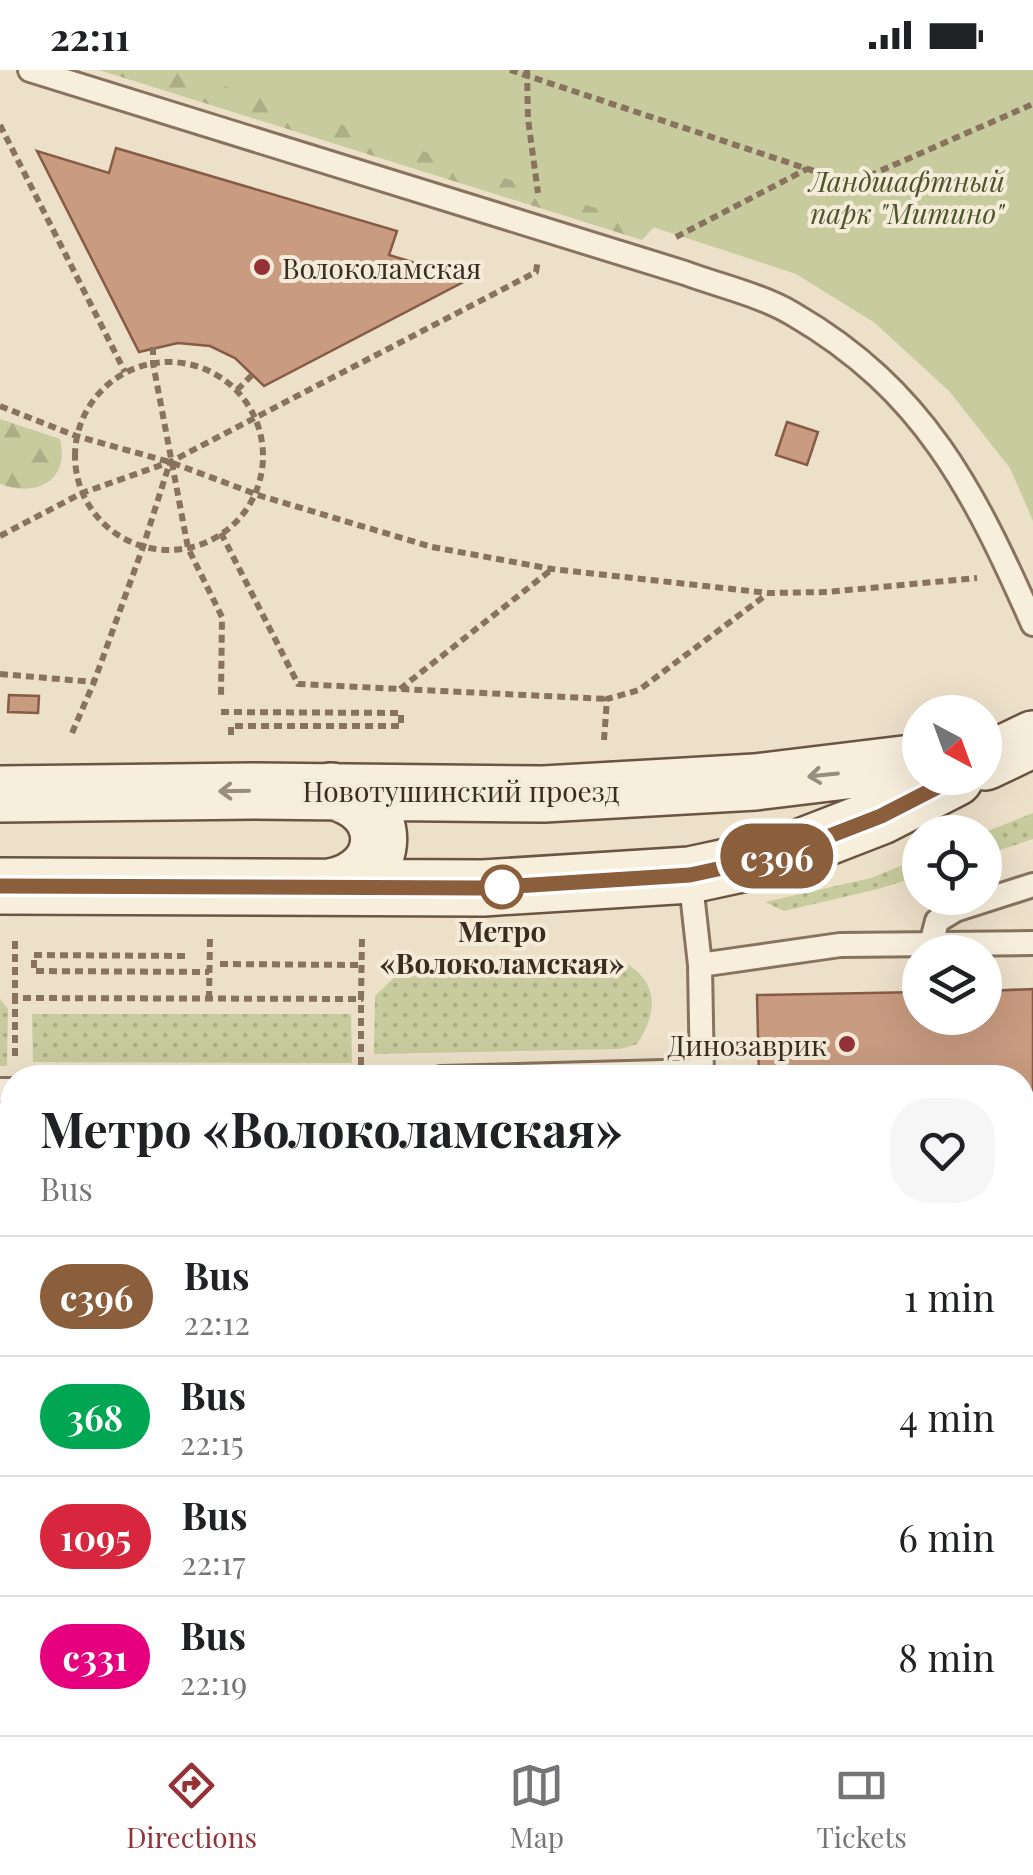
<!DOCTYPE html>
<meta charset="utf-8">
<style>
body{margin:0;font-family:"Playfair Display",serif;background:#f6f6f6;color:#202124;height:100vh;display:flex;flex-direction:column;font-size:38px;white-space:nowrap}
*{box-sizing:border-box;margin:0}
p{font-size:32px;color:#757577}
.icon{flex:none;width:55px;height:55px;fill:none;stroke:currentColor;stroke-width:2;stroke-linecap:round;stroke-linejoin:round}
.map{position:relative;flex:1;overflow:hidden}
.drawer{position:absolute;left:0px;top:995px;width:1035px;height:670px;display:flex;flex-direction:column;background:#fff;border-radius:40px 40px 0 0;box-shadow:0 10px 40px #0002}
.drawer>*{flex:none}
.badge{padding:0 20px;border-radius:32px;font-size:35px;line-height:65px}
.needle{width:65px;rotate:139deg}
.controls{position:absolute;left:902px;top:625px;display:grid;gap:20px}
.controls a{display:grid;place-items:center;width:100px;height:100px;border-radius:50%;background:#fff;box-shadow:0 10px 40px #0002;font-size:50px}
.map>.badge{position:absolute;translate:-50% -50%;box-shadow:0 0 0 5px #fff}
.round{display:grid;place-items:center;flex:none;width:105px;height:105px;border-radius:40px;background:#f6f6f6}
.head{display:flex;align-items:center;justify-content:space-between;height:170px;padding:0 40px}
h1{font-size:48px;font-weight:700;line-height:75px}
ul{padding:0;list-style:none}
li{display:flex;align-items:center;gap:30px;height:120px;padding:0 40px;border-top:2px solid #e0e0e0}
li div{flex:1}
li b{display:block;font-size:38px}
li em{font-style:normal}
li .badge{min-width:110px;font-weight:700;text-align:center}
.status{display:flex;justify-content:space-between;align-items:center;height:70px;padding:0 50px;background:#fff;direction:ltr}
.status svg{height:28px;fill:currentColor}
.menu{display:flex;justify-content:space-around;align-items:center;height:140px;border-top:2px solid #e0e0e0;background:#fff;font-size:28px;color:#757577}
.menu a{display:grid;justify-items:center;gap:5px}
.menu .on{color:#943237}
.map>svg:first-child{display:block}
.grass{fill:url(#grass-dots)}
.forest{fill:url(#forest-firs)}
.green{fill:#c8cb9d}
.building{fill:#c99b81;stroke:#865c46;stroke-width:2.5}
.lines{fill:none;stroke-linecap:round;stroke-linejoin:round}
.lane-casing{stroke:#88735f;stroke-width:28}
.secondary-casing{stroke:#6a5442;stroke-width:60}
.path{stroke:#88735f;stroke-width:6;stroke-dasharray:8 5;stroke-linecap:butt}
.lane{stroke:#f7eedc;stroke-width:22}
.secondary{stroke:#f7eedc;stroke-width:55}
.oneway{stroke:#988d7e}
.line-casing{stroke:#fff;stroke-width:22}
.line{stroke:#8b5e3c;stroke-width:15}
.poi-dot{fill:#943237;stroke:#f4ebd9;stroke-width:4}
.stop-dot{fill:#fff;stroke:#8b5e3c;stroke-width:5}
.labels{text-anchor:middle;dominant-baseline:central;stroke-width:8;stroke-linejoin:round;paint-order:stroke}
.park-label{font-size:28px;font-style:italic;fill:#4c5529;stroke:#f4ebd9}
.poi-label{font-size:28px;fill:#3a2c21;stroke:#f4ebd9;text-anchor:start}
.street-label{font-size:28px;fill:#3a2c21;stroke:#f4ebd9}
.stop-label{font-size:28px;font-weight:bold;fill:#3a2c21;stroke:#f4ebd9}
</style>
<div class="status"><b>22:11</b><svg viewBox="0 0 49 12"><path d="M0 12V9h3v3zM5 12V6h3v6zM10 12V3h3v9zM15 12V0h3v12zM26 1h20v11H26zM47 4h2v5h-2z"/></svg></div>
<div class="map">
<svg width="1033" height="1665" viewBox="0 0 1033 1665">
<defs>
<pattern id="grass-dots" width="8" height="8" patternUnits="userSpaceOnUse" patternTransform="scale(2.5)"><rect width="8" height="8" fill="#c8cb9d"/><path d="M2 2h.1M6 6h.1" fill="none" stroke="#adae87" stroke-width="1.8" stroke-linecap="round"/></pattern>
<pattern id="forest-firs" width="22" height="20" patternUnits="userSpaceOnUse" patternTransform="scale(2.5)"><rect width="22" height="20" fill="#c8cb9d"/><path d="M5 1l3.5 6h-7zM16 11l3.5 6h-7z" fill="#adae87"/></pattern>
</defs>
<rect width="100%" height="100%" fill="#ede0c9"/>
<path class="grass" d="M 1033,743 L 1033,769 L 985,785 L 985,762 Z
M 920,788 L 920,806 L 878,819 L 784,841 L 765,832 L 871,808 Z
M 407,895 L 629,895 C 660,916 656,945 637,974 L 620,979 L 374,984 L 375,926 Z
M 0,929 L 8,939 L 7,996 L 0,996 Z
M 32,944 L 351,944 L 352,993 L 33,992 Z"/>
<path class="forest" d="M 99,0 L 325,0 L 680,130 L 642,170 Z
M 0,349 L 60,369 C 70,411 37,428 0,414 Z"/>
<path class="green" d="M 176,0 L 1033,0 L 1033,451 L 1010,398 L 949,321 L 875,253 L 796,204 Z"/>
<path class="building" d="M 116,78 L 397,161 L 389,185 L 469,209 L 264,316 L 235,288 L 210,276 L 178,273 L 139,282 L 37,81 L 109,103 Z
M 787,352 L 818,362 L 807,395 L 776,385 Z
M 9,625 L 39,626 L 38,643 L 8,642 Z
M 1033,919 L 1033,1120 L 1022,1120 L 1022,1008 L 759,1008 L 757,925 L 920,922 L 920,948 L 985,948 L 985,921 Z
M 0,1070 L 12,1070 L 12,1164 L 0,1164 Z
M 616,1652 L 666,1652 L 677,1665 L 601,1665 Z"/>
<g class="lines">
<g class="lane-casing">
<path id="lane" d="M 30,0 L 685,203 C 720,216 761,225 793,244 C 924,320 974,421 1033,554
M 690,805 L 700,895 L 702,1008
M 931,874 L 937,851 L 955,840 L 1033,815
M 700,895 L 840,875 L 1033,873
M 441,1008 L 700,1001
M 0,1020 L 12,1020
M 1022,1239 L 1033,1239
M 0,1262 L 12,1261"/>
</g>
<g class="secondary-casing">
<path id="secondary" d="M 985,692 L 1033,669
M 0,724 L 254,721 L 544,724 L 755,712 L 920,692
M 0,816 L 483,818 L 690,805 L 778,786 L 881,746 L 955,708
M 331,817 C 394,805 395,734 331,721"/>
</g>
<path class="path" d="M 510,0 L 835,108 L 864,108 L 1033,34
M 527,0 L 528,49 L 538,123
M 0,55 L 125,302
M 676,167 L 807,99
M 153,277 L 153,293 L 188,478 L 222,547 L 221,628
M75 386a94 94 0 1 1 188 0a94 94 0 1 1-188 0Z
M 237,320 L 253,304
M 0,336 L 76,366 L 170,392 L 261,426 L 432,477 L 552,499 L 768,523 L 827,522 L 977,508
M 221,463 L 298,614 L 607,629
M 0,466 L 82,423 L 170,392 L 536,202 L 538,190
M 0,604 L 94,612 L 143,477 L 169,395
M 400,619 L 551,500
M 221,642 L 401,643 L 401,656 L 231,656 L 231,670
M 72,663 L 94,612
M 604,670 L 607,629 L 639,620 L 766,525
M 15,871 L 15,928 L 361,929 L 362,868
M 185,886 L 34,885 L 34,901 L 209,902
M 220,894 L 362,895
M 209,929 L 210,868
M 15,986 L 15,928
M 361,1008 L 361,929
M 1022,1396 L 1033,1381
M 955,1652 L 955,1665"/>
<use href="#lane" class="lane"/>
<use href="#secondary" class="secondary"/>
</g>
<defs><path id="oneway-shaft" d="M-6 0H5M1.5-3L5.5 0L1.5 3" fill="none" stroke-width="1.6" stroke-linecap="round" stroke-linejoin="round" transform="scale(2.5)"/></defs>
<g class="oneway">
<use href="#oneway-shaft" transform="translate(823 705) rotate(174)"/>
<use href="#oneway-shaft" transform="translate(234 721) rotate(179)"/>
</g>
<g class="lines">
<g class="line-casing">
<path id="line" d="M 0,816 L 483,818 L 690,805 L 778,786 L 881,746 L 955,708"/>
</g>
<use href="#line" class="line"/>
</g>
<g class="poi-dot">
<circle cx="262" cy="197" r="10"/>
<circle cx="847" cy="974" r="10"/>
</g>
<circle class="stop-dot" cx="502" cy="817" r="20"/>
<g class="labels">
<g class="park-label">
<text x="907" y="110">Ландшафтный<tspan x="907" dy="32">парк "Митино"</tspan></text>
</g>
<g class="poi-label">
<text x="282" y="197">Волоколамская</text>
<text x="827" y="974" text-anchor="end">Динозаврик</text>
</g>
<g class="street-label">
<text x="461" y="720">Новотушинский проезд</text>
</g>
<g class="stop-label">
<text x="502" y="860">Метро<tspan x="502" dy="32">«Волоколамская»</tspan></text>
</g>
</g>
</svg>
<div class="controls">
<a><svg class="needle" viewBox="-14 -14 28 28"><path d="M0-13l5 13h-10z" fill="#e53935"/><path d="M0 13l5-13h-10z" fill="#757577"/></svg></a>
<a><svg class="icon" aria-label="locate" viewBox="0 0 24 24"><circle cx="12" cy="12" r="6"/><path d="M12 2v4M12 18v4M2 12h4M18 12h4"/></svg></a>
<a><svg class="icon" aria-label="layers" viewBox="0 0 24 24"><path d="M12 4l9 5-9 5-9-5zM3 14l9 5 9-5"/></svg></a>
</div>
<b class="badge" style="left:777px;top:786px;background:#8b5e3c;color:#fff">с396</b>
<section class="drawer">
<div class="head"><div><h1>Метро «Волоколамская»</h1><p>Bus</p></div><a class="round"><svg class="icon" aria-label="heart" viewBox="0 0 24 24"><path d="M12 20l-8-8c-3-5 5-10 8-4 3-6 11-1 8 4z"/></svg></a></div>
<ul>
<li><span class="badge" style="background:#8b5e3c;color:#fff">с396</span><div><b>Bus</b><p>22:12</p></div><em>1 min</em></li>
<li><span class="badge" style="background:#00a651;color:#fff">368</span><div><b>Bus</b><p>22:15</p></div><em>4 min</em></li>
<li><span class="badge" style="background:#d7263d;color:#fff">1095</span><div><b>Bus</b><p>22:17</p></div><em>6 min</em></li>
<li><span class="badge" style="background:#e6007e;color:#fff">с331</span><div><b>Bus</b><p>22:19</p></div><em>8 min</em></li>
</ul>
</section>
</div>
<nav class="menu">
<a class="on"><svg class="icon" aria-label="directions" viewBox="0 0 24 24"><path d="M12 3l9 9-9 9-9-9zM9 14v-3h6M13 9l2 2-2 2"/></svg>Directions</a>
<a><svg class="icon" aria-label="map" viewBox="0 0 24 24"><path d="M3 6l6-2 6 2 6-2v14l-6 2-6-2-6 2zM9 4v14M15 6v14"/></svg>Map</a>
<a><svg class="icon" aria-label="tickets" viewBox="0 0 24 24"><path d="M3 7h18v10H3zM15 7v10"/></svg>Tickets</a>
</nav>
